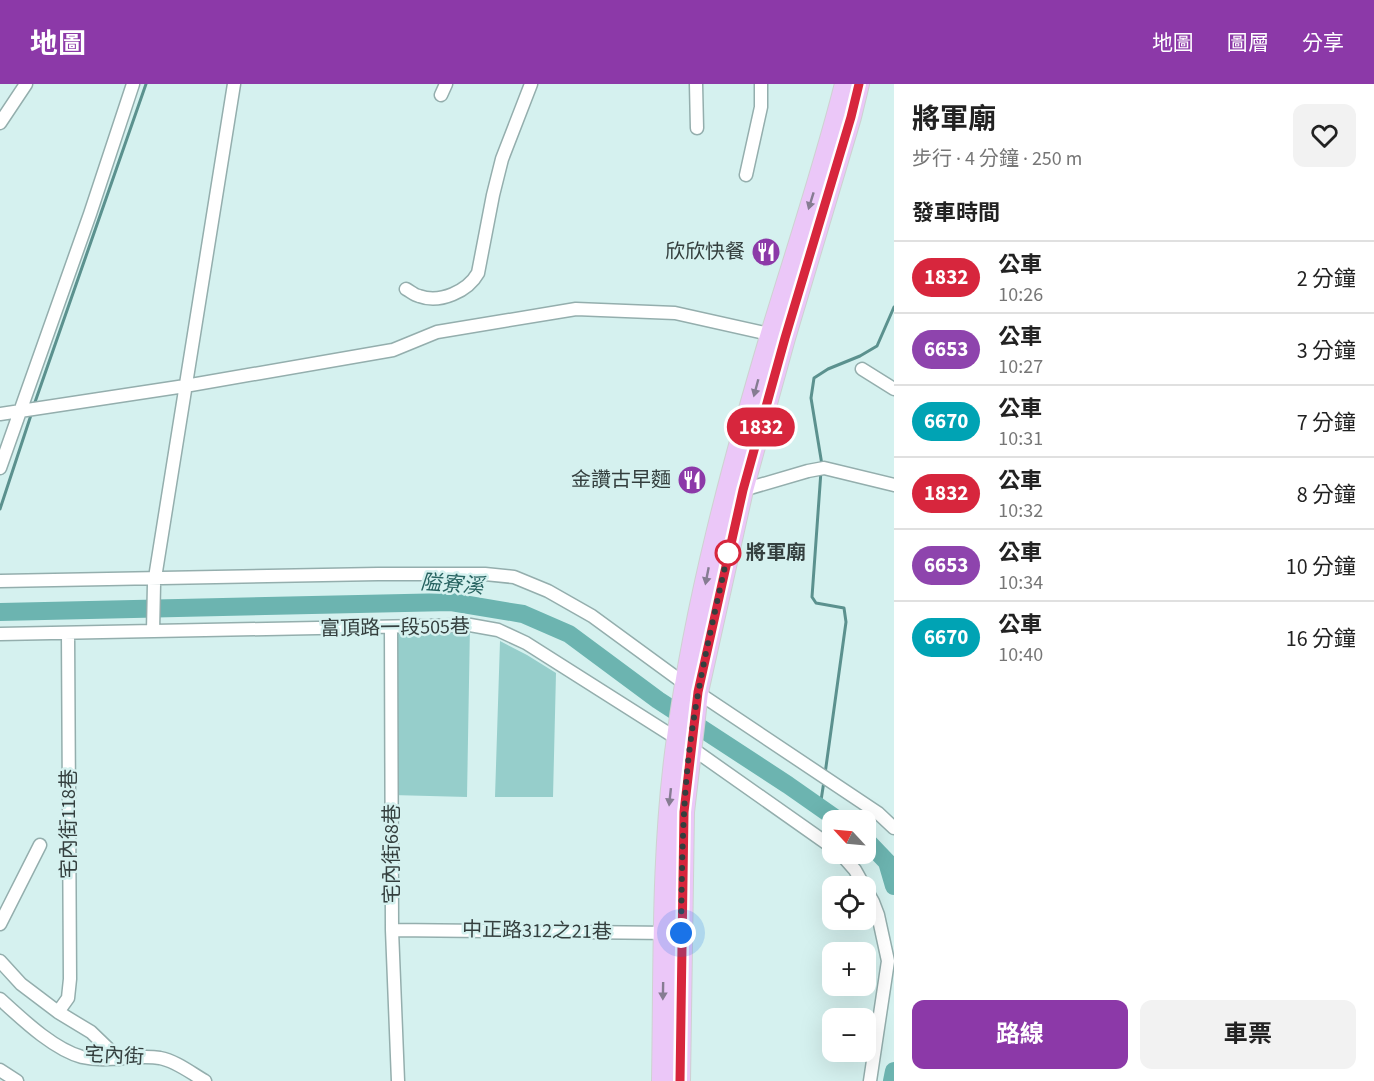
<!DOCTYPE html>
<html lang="zh-TW">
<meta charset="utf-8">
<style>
body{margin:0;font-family:"Source Sans 3","Noto Sans TC",sans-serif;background:#f2f2f2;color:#222;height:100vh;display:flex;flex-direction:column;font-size:22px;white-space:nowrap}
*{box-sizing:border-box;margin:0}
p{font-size:20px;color:#767676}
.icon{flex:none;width:33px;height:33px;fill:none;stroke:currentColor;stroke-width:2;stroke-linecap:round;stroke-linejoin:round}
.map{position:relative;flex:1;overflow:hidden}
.side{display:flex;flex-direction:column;background:#fff;width:480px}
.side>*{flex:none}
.badge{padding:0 12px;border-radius:20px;font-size:21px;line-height:39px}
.needle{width:39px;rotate:296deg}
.buttons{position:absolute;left:822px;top:726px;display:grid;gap:12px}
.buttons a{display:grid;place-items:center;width:54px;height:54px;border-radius:12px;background:#fff;box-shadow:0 6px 24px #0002;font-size:30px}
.you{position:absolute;width:30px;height:30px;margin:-15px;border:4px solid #fff;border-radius:50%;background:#1a73e8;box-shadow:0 0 0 9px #1a73e833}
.map>.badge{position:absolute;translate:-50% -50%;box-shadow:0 0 0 3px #fff}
h2{padding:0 18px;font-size:22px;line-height:54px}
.round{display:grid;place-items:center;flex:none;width:63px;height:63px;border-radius:12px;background:#f2f2f2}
.head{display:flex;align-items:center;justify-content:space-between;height:102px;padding:0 18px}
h1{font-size:28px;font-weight:700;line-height:45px}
.cta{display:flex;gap:12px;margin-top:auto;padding:12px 18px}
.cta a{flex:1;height:69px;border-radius:12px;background:#8c39a8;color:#fff;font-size:24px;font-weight:700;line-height:69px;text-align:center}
.cta a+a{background:#f2f2f2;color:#222}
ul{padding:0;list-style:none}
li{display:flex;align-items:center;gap:18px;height:72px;padding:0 18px;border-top:2px solid #e0e0e0}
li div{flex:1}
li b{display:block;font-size:22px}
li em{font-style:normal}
li .badge{min-width:66px;font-weight:700;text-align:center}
header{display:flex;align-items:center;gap:36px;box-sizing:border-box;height:84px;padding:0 30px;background:#8c39a8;color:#fff}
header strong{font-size:28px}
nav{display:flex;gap:33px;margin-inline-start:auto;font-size:21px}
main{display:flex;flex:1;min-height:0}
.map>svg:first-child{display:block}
.green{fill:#96cecb}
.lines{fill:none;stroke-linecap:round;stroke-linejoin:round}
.stream{stroke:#5b918e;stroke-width:3}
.river{stroke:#6cb4b0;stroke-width:18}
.street-casing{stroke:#94aead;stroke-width:15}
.primary-casing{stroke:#ced1d1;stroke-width:22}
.street{stroke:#fff;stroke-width:12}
.primary{stroke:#ebc7f8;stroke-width:20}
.oneway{fill:#867c92}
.line-casing{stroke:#fff;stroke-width:14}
.line{stroke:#d7263d;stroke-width:9}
.walk{stroke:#343f3e;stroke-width:6;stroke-dasharray:0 10.8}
.stop-dot{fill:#fff;stroke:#d7263d;stroke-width:3}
.labels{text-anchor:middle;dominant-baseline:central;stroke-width:5;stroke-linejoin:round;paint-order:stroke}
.poi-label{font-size:20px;fill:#343f3e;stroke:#d5f1ef;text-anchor:end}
.stop-label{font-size:20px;font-weight:bold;fill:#343f3e;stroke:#d5f1ef;text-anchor:start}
.street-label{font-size:20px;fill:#343f3e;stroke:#d5f1ef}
.water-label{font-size:21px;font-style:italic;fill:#276360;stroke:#d5f1ef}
</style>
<header>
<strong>地圖</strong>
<nav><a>地圖</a><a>圖層</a><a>分享</a></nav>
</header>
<main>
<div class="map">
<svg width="894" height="997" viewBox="0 0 894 997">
<rect width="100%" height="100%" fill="#d5f1ef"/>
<path class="green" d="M 470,541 L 467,713 L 392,711 L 391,546 Z
M 500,557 L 527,571 L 556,589 L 553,713 L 495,713 Z"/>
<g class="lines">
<path class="stream" d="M 34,321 L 146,0
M 822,381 L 811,314 L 814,294 L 828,285 L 860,272 L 877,262 L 894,223
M 821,387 L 812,513 L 816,519 L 844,524 L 846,538 L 825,690
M 0,425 L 32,328
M 820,723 L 824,697"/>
<path class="river" d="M 0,528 L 451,518 L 523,530 L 569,550 L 658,616 L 788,701 L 838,736
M 866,756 L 887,778 L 894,802
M 892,997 L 894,987"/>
<g class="street-casing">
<path id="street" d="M 696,0 L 697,44
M 441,11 L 446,0
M 0,39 L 26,0
M 746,91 L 761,23 L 761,0
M 406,205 C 410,207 414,211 419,212 C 440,220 468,207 478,189 L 493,111 L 502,75 L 531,0
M 862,285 L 894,305
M 0,330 L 185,302 L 393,266 L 437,248 L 576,225 L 675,229 L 778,252
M 0,384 L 90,130 L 133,0
M 738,405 L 743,406 L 808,387 L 824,384 L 894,401
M 0,497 L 378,490 L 485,490 L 514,493 L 548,507 L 592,532 L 685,600 L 878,729 L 894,744
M 391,543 L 392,846 L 398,997
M 153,547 L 154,500 L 234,0
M 0,550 L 470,541 L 498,546 L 526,559 L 690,663 L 832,763
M 841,770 L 855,786 L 873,818 L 878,831 L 888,877 L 870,997
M 0,840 L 40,761
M 392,846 L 670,849
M 0,877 L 21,900 L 58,928 L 91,948 L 119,975
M 0,915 C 22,935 53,965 82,973 C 108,979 135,970 160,974 C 176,977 191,989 205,997
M 58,928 L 68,914 L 70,895 L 68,549
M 0,986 L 17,997"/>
</g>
<g class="primary-casing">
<path id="primary" d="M 662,997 C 664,883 661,767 677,654 C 695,518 733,377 772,246 C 797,164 824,83 845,0
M 680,997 L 684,728 L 698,608 L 743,406 L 785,254 L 851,33 L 859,0"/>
</g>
<use href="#street" class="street"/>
<use href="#primary" class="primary"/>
</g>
<defs><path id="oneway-solid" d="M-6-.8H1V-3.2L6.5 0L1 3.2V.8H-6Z" transform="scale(1.5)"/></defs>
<g class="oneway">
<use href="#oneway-solid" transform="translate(811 117) rotate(107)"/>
<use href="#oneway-solid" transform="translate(756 304) rotate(105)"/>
<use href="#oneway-solid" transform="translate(707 492) rotate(101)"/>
<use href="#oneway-solid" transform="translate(670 713) rotate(96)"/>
<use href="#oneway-solid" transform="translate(663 907) rotate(91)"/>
</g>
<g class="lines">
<g class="line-casing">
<path id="line" d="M 680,997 L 684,728 L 698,608 L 743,406 L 785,254 L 851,33 L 859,0"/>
</g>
<use href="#line" class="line"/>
<path class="walk" d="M 681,849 C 682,786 682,724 690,662 C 698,597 714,533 728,469"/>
</g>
<defs>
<g id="restaurant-disc" transform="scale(1.5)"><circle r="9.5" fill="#8c39a8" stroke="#d5f1ef"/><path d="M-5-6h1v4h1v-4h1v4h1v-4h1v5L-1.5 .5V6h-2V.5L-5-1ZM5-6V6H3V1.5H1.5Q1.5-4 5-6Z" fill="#fff"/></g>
</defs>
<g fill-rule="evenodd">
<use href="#restaurant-disc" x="766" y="168"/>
<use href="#restaurant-disc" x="692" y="396"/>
</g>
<circle class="stop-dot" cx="728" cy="469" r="12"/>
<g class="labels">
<g class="poi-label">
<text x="745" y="168">欣欣快餐</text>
<text x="671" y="396">金讚古早麵</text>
</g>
<g class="stop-label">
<text x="746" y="469">將軍廟</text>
</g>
<g class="street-label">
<text transform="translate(395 544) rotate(-1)">富頂路一段505巷</text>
<text transform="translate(69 740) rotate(-90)">宅內街118巷</text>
<text transform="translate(392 770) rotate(-90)">宅內街68巷</text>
<text transform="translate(537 847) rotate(1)">中正路312之21巷</text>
<text transform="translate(114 972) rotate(3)">宅內街</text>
</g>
<g class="water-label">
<text transform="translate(452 500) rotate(4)">隘寮溪</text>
</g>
</g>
</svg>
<div class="buttons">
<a><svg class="needle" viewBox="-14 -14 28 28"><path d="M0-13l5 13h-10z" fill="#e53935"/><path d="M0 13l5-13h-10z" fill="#767676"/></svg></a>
<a><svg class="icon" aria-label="locate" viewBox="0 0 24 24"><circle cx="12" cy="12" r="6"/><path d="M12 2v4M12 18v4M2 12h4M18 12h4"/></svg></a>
<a>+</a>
<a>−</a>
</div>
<div class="you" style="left:681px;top:849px"></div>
<b class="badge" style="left:761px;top:343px;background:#d7263d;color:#fff">1832</b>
</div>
<section class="side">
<div class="head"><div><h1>將軍廟</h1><p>步行 · 4 分鐘 · 250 m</p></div><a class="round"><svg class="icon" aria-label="heart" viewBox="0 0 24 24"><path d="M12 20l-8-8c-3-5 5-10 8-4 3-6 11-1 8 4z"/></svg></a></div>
<h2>發車時間</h2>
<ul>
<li><span class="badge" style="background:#d7263d;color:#fff">1832</span><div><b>公車</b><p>10:26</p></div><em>2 分鐘</em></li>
<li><span class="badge" style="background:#8e44ad;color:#fff">6653</span><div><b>公車</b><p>10:27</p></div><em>3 分鐘</em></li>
<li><span class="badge" style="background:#00a3b4;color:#fff">6670</span><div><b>公車</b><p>10:31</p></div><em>7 分鐘</em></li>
<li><span class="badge" style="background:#d7263d;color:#fff">1832</span><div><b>公車</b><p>10:32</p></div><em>8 分鐘</em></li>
<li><span class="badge" style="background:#8e44ad;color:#fff">6653</span><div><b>公車</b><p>10:34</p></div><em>10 分鐘</em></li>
<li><span class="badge" style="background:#00a3b4;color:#fff">6670</span><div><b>公車</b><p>10:40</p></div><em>16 分鐘</em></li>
</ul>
<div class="cta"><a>路線</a><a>車票</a></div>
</section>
</main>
